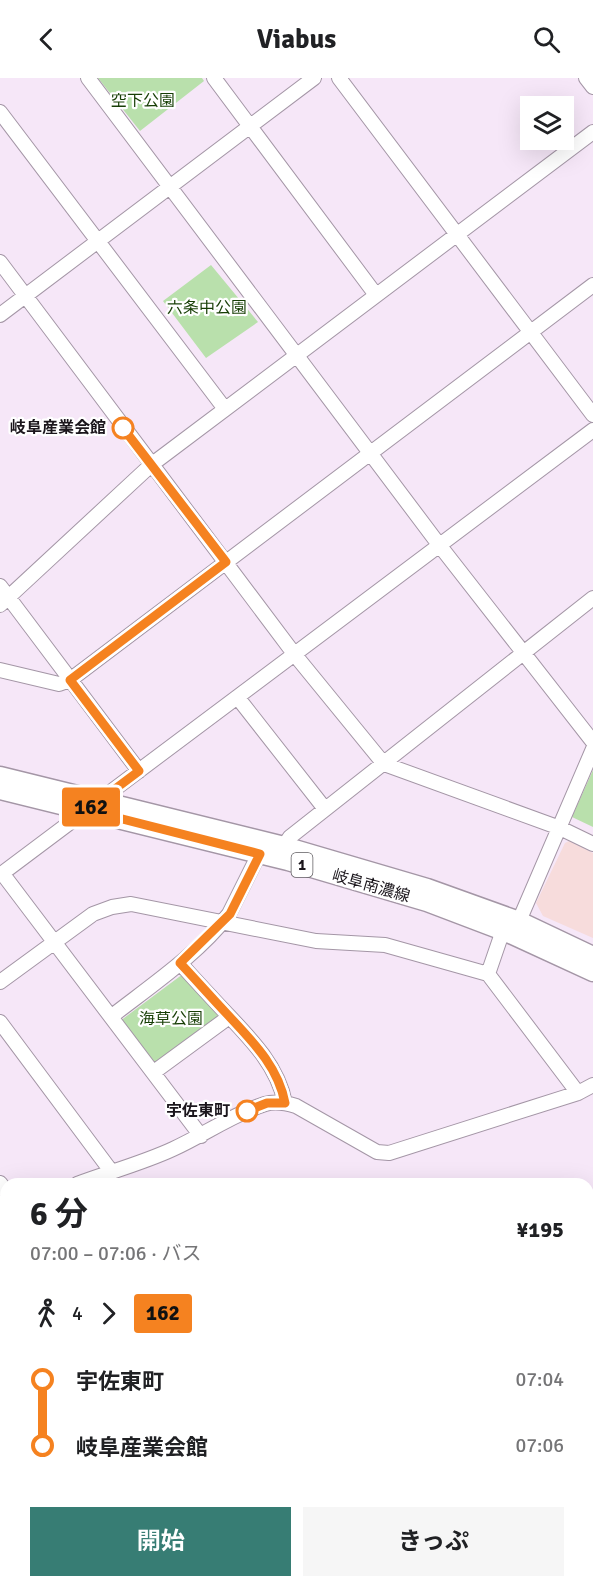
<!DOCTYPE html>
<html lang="ja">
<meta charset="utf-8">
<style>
body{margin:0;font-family:Signika,"Noto Sans JP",sans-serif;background:#f6f6f6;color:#202124;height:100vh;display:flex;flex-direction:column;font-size:22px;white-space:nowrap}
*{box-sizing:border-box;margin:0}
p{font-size:20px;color:#757577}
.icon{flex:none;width:33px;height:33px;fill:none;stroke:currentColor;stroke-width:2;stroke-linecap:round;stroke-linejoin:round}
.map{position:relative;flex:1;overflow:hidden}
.side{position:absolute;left:0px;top:1100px;width:594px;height:410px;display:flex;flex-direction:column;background:#fff;border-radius:18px 18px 0 0;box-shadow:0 6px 24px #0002}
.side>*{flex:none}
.badge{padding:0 12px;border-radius:4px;font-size:21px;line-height:39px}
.fabs{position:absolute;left:520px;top:18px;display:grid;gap:12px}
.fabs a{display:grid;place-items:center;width:54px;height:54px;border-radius:0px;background:#fff;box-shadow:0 6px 24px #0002;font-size:30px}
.map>.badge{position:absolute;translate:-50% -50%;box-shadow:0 0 0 3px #fff}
.legs{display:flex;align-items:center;gap:9px;height:66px;padding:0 30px;font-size:20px}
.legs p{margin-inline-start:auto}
.overview{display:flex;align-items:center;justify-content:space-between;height:102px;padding:0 30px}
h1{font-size:33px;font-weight:700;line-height:45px}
.action{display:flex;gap:12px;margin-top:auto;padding:12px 30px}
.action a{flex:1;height:69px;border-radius:0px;background:#377d74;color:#fff;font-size:24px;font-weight:700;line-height:69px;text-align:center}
.action a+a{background:#f6f6f6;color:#202124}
ul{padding:0 30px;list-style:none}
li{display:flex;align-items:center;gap:21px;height:66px;font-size:22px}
li i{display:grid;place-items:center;width:9px;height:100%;margin:0 8px;background:currentColor}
li i::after{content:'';width:15px;height:15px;margin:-8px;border:4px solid;border-radius:50%;background:#fff}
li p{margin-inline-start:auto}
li:first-child i{background:linear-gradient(#0000 50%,currentColor 0)}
li:last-child i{background:linear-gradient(currentColor 50%,#0000 0)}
header{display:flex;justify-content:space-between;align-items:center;height:78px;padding:0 30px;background:#fff;font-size:27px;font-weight:700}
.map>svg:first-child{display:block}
.medical{fill:#f7dcdc}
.green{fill:#b9e0ac}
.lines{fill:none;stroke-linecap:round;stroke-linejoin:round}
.minor-casing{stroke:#a496a6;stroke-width:16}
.major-casing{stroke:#a496a6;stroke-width:21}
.minor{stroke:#fff;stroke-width:14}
.major{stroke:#fff;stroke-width:18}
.line-1-casing{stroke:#fff;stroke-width:14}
.line-1{stroke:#f58220;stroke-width:9}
.stop-1-dot{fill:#fff;stroke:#f58220;stroke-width:3}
.labels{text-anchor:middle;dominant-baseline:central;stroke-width:4.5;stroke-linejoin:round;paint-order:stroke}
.shield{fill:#fff;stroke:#5f5c60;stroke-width:1.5}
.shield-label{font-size:15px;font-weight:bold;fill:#1b161c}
.park-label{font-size:16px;fill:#173e05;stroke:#fff}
.stop-label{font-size:16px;font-weight:bold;fill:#1b161c;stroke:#fff;text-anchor:end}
.street-label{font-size:16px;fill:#1b161c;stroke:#fff}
</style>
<header><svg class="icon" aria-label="back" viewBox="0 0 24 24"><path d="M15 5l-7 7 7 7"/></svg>Viabus<svg class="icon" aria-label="search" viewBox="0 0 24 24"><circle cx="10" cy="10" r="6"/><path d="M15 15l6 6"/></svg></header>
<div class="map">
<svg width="593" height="1508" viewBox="0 0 593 1508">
<rect width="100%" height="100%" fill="#f6e7f8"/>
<path class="medical" d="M 569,763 L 593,775 L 593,860 L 543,838 L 536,825 L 565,765 Z"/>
<path class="green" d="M 98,0 L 202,0 L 204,3 L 140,53 Z
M 211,187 L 258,244 L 206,280 L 163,223 Z
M 593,692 L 593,749 L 572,739 Z
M 183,896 L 217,934 L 219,941 L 156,990 L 120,943 Z"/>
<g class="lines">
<g class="minor-casing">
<path id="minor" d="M 88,0 L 440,468 L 593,664
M 214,0 L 376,217
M 339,0 L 593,337
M 586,0 L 593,9
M 0,34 L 225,331
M 0,184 L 295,577 L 384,686 L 560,750 L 593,766
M 0,237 L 314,0
M 0,508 L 139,693
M 0,527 L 151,387 L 593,54
M 0,592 L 59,606 L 70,602 L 593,207
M 238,620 L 325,731
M 284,768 L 290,759 L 593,520
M 2,795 L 201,1058
M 0,797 L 593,352
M 180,885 C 195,902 211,919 227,936 C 252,962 278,989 285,1025
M 488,896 L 500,861 L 519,843 L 593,671
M 0,904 L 93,836 L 112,829 L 131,826 L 316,863 L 385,867 L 488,896 L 578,1015
M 112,938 C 152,907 198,876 229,836 L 259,776
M 0,944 L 111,1093
M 154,994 L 229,939
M 0,1105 L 6,1113
M 77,1106 C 109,1094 143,1085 173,1071 C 204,1057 233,1036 265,1026 C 275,1023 286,1025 296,1028 L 377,1074 L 389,1075 L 578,1015 L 593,1007
M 0,1149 L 6,1145
M 0,1240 L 6,1247
M 588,1244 L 593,1246
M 0,1289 L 6,1291
M 588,1359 L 593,1355
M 0,1390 L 6,1397
M 0,1485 L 6,1492
M 15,1503 L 19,1508
M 91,1503 L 95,1508
M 248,1503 L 252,1508
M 550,1503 L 554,1508
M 49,1508 L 55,1503"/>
</g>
<g class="major-casing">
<path id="major" d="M 0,698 L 284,768 L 427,810 L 519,843 L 593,878
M 0,712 L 288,783 L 427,824 L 506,854 L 593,894"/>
</g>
<use href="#minor" class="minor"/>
<use href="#major" class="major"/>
</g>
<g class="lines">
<g class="line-1-casing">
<path id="line-1" d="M 123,350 L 226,484 L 70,602 L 139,693 L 87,732 L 260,776 L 230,836 L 180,885 C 196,902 211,919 227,936 C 252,963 278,988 285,1025 L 267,1025 L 247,1033"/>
</g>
<use href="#line-1" class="line-1"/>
</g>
<g class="stop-1-dot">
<circle cx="123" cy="350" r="10"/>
<circle cx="247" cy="1033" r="10"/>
</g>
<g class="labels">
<rect class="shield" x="291.5" y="775" width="21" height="24" rx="4.5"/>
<g class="shield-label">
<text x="302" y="787">1</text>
</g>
<g class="park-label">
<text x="143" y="23">空下公園</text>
<text x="207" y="230">六条中公園</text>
<text x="171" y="941">海草公園</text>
</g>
<g class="stop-label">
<text x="106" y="350">岐阜産業会館</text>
<text x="230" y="1033">宇佐東町</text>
</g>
<g class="street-label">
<text transform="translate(371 808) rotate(16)">岐阜南濃線</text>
</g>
</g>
</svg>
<div class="fabs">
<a><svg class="icon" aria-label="layers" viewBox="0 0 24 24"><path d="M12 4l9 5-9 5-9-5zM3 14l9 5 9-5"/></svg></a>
</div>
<b class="badge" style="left:91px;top:729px;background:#f58220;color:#111">162</b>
<section class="side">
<div class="overview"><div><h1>6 分</h1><p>07:00 – 07:06 · バス</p></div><b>¥195</b></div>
<div class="legs"><svg class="icon" aria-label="walk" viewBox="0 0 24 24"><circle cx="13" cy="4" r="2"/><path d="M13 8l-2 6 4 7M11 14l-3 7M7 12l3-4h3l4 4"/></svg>4<svg class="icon" aria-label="forward" viewBox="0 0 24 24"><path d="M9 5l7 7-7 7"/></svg><b class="badge" style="background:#f58220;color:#111">162</b></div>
<ul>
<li><i style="color:#f58220"></i><b>宇佐東町</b><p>07:04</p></li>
<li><i style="color:#f58220"></i><b>岐阜産業会館</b><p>07:06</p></li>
</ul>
<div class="action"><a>開始</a><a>きっぷ</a></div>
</section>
</div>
